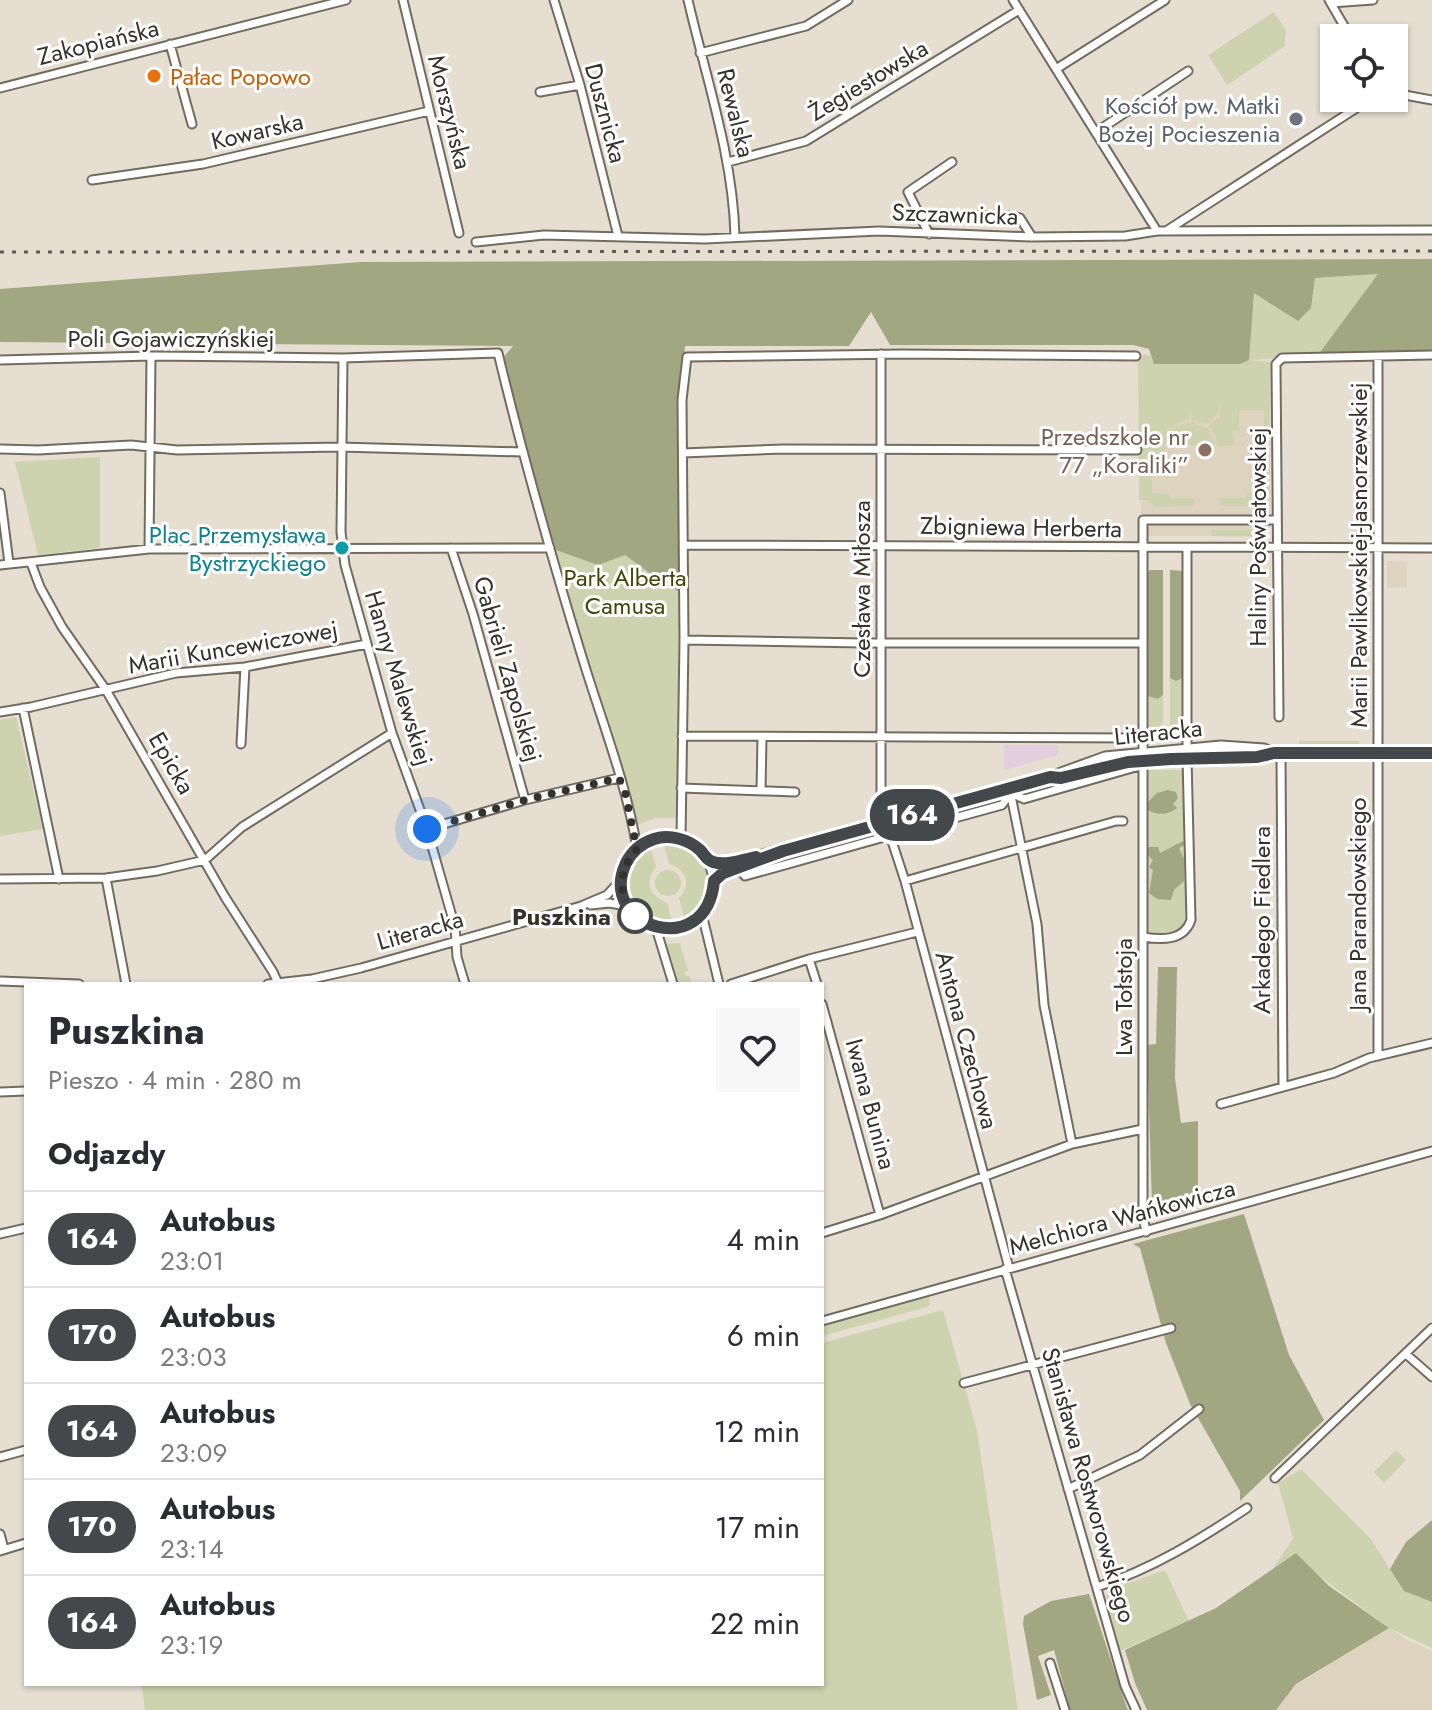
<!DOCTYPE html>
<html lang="pl">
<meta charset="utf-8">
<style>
body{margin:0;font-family:Jost,sans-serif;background:#f7f7f7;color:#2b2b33;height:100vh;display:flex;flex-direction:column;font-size:30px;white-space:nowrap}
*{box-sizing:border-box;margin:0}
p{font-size:26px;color:#7c7c81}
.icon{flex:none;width:44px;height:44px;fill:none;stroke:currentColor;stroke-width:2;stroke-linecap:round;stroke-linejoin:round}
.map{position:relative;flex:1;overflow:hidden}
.panel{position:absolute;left:24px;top:982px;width:800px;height:704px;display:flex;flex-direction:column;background:#fff;border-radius:0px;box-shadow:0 2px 6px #0004}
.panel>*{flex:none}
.badge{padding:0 16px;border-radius:26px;font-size:28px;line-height:52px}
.fabs{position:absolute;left:1320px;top:24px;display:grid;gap:16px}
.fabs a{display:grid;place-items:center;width:88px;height:88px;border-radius:0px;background:#fff;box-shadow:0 2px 6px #0004;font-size:40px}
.you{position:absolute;width:40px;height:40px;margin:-20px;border:6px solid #fff;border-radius:50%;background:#1a73e8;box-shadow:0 0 0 12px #1a73e833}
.map>.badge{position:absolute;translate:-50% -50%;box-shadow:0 0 0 4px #fff}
h2{padding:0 24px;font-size:30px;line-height:72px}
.round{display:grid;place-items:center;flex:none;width:84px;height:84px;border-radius:0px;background:#f7f7f7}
.summary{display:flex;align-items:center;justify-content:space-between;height:136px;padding:0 24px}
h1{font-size:38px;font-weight:700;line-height:60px}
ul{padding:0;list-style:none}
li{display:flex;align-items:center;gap:24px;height:96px;padding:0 24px;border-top:2px solid #e1e1e2}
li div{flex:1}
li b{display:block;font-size:30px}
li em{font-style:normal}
li .badge{min-width:88px;font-weight:700;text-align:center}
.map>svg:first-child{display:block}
.commercial{fill:#e1cfdf}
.built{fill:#ded3bf}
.green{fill:#cdd3af}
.forest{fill:#a1a781}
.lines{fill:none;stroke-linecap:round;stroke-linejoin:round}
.minor-casing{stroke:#726b60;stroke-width:11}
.tertiary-casing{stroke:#726b60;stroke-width:13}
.minor{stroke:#fff;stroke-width:7}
.tertiary{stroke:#fff;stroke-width:9}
.rail{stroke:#5c5952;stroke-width:3;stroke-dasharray:4 8;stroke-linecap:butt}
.line-casing{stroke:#fff;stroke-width:18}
.line{stroke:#45484a;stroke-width:12}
.walk{stroke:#34322d;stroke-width:8;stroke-dasharray:0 14.4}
.food-dot{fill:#e8710a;stroke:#fff;stroke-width:3}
.worship-dot{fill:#6b7280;stroke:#fff;stroke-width:3}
.education-dot{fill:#8d6e63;stroke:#fff;stroke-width:3}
.culture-dot{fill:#0f9aa8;stroke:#fff;stroke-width:3}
.stop-dot{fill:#fff;stroke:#45484a;stroke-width:4}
.labels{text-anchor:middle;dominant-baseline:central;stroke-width:6;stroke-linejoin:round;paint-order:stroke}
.street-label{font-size:24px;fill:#34322d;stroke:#fff}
.food-label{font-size:24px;fill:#c56008;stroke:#fff;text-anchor:start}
.worship-label{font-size:24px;fill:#5b616d;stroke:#fff;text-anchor:end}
.education-label{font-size:24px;fill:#785e54;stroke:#fff;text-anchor:end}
.culture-label{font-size:24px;fill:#0d838f;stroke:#fff;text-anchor:end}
.park-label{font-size:24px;fill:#414707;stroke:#fff}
.stop-label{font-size:24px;font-weight:bold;fill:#34322d;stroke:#fff;text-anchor:end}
</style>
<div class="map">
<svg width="1432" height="1710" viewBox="0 0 1432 1710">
<rect width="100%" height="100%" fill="#e5ded1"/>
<path class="commercial" d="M 1004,745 L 1058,745 L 1058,755 L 1004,770 Z"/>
<path class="built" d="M 1140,364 L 1263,365 L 1270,371 L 1270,530 L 1264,536 L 1141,536 Z
M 1387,561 L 1407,561 L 1407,587 L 1387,588 Z
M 1389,1628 L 1407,1640 L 1432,1651 L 1432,1710 L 1276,1710 L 1296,1685 Z"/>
<path class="green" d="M 1274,12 L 1286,31 L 1285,46 L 1227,85 L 1208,55 Z
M 1379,274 L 1318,355 L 1250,360 L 1270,362 L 1272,366 L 1270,367 L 1270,432 L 1264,431 L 1264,410 L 1239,410 L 1239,434 L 1237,430 L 1232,431 L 1234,446 L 1218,446 L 1215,435 L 1209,426 L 1216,419 L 1220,419 L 1220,405 L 1217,414 L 1213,418 L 1210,416 L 1212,419 L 1207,424 L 1191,419 L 1190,412 L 1189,419 L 1178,423 L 1169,430 L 1166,429 L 1165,459 L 1152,460 L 1152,493 L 1166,494 L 1168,491 L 1169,498 L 1194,498 L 1194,506 L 1154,507 L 1149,500 L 1139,500 L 1138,362 L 1144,354 L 1151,356 L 1154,364 L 1249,359 L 1254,293 L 1311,308 L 1315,278 Z
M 1191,422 L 1208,429 L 1215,445 L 1167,445 L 1174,428 Z
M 100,457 L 100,548 L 38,555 L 15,462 Z
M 1263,461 L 1270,461 L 1269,506 L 1220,506 L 1220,498 L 1245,498 L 1246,491 L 1249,493 L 1263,493 Z
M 1257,526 L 1266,530 L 1268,537 L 1212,536 L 1211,530 L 1255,530 Z
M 680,535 L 678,818 L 656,818 L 636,825 L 550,536 Z
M 1170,678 L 1176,681 L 1183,678 L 1183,730 L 1170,730 Z
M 1163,695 L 1163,722 L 1157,730 L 1147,730 L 1147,696 L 1158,699 Z
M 16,717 L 43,829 L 0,836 L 0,720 Z
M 1299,741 L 1359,741 L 1359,747 L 1299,748 Z
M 1146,770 L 1182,770 L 1186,788 L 1187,922 C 1175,933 1167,936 1151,936 L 1146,932 Z
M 865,819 L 866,823 L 732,858 L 731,856 Z
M 663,841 C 712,838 726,896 685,921 L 679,898 C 692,885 687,869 669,864 Z
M 650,845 L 656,867 C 644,883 649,895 667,903 L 673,924 C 624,926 609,869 650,845 Z
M655 883a13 13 0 1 1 26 0a13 13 0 1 1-26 0Z
M 680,943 L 688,971 L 685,972 L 686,976 L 689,976 L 692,984 L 677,984 L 666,944 Z
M 929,1295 L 930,1304 L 927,1307 L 822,1336 L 822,1326 Z
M 943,1310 L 977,1430 L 1018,1710 L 145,1710 L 141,1684 L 822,1684 L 822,1343 Z
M 1396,1450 L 1406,1460 L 1384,1483 L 1374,1472 Z
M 1301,1469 L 1370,1538 L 1404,1591 L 1432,1602 L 1432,1648 L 1389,1628 L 1318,1575 L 1273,1569 L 1293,1538 L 1278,1483 Z
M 1165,1570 L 1189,1621 L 1120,1651 L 1106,1596 L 1112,1589 Z"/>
<path class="forest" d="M 1432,259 L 1432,351 L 1318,355 L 1378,274 L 1315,278 L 1311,308 L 1298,321 L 1254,293 L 1249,360 L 1240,364 L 1154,364 L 1149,349 L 1133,345 L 890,345 L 871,312 L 849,346 L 685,346 L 679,421 L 678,591 L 662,582 L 625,555 L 598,565 L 556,550 L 525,449 L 503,358 L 513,346 L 0,342 L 0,289 L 361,262 Z
M 1150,570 L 1163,570 L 1163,695 L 1158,699 L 1147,696 L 1147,572 Z
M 1170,570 L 1183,571 L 1183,678 L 1176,681 L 1170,678 Z
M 1168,790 L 1176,792 L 1178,798 L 1173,804 L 1177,808 C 1167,816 1152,816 1144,806 L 1157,793 Z
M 1183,841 L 1185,845 L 1179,848 L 1184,859 L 1184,881 L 1174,890 L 1171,900 L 1157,899 L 1149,893 L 1153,870 L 1149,867 L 1153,860 L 1147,855 L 1147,847 L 1158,847 L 1160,853 Z
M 1158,967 L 1177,967 L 1175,1078 L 1181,1123 L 1198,1121 L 1198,1204 L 1161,1211 L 1152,1205 L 1147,1045 L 1156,1044 Z
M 1244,1214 L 1289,1355 L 1324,1420 L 1240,1501 L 1240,1491 L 1190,1404 L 1166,1343 L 1140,1248 L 1133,1244 Z
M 1432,1520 L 1432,1602 L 1404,1591 L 1390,1569 L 1406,1542 Z
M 1296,1553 L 1329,1586 L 1389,1628 L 1296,1684 L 1276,1710 L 1147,1710 L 1135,1683 L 1125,1650 L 1216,1608 Z
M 1089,1594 L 1127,1708 L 1128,1710 L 1070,1710 L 1054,1650 L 1038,1656 L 1051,1695 L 1037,1700 L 1023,1624 L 1024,1616 L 1051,1601 Z"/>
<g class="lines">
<g class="minor-casing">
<path id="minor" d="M 403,0 L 459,233
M 554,0 L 580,85 L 618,236
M 688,0 C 706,78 733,156 735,236
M 1013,0 L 1157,231
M 1329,0 L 1351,38
M 1331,3 L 1373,0
M 170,44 L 192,124
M 700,53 L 806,26 L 848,0
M 1056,69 L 1165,0
M 0,88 L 346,0
M 540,92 L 580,85
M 1394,93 L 1432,100
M 1096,132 L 1188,71
M 728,162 L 806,141 L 1019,10
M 92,180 L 203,164 L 429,111
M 918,215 L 1012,216 L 1020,218 L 1032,237
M 1166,231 L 1372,98
M 929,234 L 908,192 L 952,162
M 476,242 L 544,235 L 705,239 L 879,231 L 1032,237 L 1125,236 L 1157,231 L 1432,230
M 881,354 L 881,801 L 884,823
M 343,358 L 341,532 L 345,565 L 392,733 L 427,829 L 455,927 L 457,957 L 465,984
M 0,360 L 151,356 L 343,358 L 498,353 C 523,457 552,559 583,660 C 602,722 627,785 637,849
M 0,449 L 38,450 L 131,445 L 177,450 L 340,447 L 522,452
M 683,453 L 783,449 L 1137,450
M 0,493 L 9,563
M 684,545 L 1432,548
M 451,548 L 473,614 L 525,800
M 149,549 L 151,356
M 31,563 L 40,587 L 62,627 L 106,690 L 225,897 L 273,972 L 278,983
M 0,565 L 149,549 L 550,548
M 684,640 L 864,643 L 1143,643
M 23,708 L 59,879
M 0,712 L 31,707 L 176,673 L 245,667 L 367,644
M 1279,717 L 1276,364 L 1282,358 L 1432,355
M 682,736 L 1143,738
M 241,744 L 245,667
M 1281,753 L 1283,1087
M 681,788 L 795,792
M 761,791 L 762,737
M 1010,791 L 1037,924 L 1044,1005 L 1072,1144
M 886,823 L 905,881 L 1009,1268
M 427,829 L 525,800 L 619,778
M 681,839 L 684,640 L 682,400 L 687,357 L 902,354 L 1136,356
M 737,867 L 745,876 L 881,838 L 888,828 L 900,833 L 1002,805 L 1011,793 L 1024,799 L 1143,765
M 106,878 L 126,984
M 0,879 L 106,878 L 157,871 L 205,860 L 242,827 L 392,733
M 905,881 L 1116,821 L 1123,821
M 591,905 L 609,903 L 627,906
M 702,914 L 719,984
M 656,928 L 673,984
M 1143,937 C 1162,940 1184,941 1191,920 L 1187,758 L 1187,548
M 809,959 L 817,984
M 0,981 L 79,984
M 268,984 L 312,979 L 361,968 L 581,906 L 607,895 L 622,879
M 731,984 L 809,959 L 917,932
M 822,1004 L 880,1215
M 1378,1056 L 1378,357
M 0,1092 L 26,1091
M 1221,1104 L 1334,1073 L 1369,1058 L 1432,1043
M 1146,1232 L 1143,1216 L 1143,520 L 1277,520
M 822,1233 L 880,1215 L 1072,1144 L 1143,1129
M 0,1234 L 26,1228
M 1005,1269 L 1125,1686 L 1136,1710
M 822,1321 L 1432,1151
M 1406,1354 L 1432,1377
M 964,1383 L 1171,1328
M 0,1457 L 26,1450
M 1275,1478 L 1432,1328
M 1068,1489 L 1140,1455 L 1199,1409
M 0,1534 L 4,1549
M 0,1551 L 26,1543
M 1097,1587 C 1152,1569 1199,1540 1247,1508
M 1050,1663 L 1065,1710"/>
</g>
<g class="tertiary-casing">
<path id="tertiary" d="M 1058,778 L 1128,762 L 1171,759 L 1257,757 L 1274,753 L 1432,753
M622 883a46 46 0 1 1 92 0a46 46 0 1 1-92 0Z
M 707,860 L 729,862 L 783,851 L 1050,777 L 1105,757 L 1221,746 L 1264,749 L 1274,753
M 714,881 L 723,873 L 749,863"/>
</g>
<use href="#minor" class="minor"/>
<use href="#tertiary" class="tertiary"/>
<path class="rail" d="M 0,252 L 1432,251"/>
</g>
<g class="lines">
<g class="line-casing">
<path id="line" d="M 756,857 C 743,860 726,866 713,862 C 706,860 705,855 700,850 C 688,839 669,834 654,839 C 642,843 632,851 626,863 C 596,927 707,962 714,881 L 723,873 L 783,851 L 1050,777 L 1061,778 L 1128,762 L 1171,759 L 1257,757 L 1274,753 L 1432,753"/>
</g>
<use href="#line" class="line"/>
<path class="walk" d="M 427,829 L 525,800 L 619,778 L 625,792 L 637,849 C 618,870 617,894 635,916"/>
</g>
<circle class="food-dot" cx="154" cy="76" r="8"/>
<circle class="worship-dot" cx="1296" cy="119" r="8"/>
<circle class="education-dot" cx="1205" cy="450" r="8"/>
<circle class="culture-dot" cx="342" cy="548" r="8"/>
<circle class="stop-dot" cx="635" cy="916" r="16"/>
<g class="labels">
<g class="street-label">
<text transform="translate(98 42) rotate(-14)">Zakopiańska</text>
<text transform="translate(868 80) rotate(-31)">Żegiestowska</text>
<text transform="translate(450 112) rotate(76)">Morszyńska</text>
<text transform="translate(606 113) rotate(75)">Dusznicka</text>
<text transform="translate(736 113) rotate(76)">Rewalska</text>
<text transform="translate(257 131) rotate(-13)">Kowarska</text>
<text transform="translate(955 214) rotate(2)">Szczawnicka</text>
<text x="171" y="338">Poli Gojawiczyńskiej</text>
<text transform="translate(1021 527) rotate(1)">Zbigniewa Herberta</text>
<text transform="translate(1257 537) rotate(-90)">Haliny Poświatowskiej</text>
<text transform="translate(1358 555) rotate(-90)">Marii Pawlikowskiej-Jasnorzewskiej</text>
<text transform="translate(861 589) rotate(-90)">Czesława Miłosza</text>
<text transform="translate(233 647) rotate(-10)">Marii Kuncewiczowej</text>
<text transform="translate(508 669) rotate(74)">Gabrieli Zapolskiej</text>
<text transform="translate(399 678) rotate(73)">Hanny Malewskiej</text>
<text transform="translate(1158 732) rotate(-6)">Literacka</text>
<text transform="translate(172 763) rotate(60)">Epicka</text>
<text transform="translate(1357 904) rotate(-90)">Jana Parandowskiego</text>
<text transform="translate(1261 920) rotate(-90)">Arkadego Fiedlera</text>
<text transform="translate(420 930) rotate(-16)">Literacka</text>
<text transform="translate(1123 997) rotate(-90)">Lwa Tołstoja</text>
<text transform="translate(967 1040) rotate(75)">Antona Czechowa</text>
<text transform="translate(871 1104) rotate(75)">Iwana Bunina</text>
<text transform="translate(1122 1217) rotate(-15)">Melchiora Wańkowicza</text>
<text transform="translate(1089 1485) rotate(74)">Stanisława Rostworowskiego</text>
</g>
<g class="food-label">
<text x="170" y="76">Pałac Popowo</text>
</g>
<g class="worship-label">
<text x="1280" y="105">Kościół pw. Matki<tspan x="1280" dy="28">Bożej Pocieszenia</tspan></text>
</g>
<g class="education-label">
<text x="1189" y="436">Przedszkole nr<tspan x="1189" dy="28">77 „Koraliki”</tspan></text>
</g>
<g class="culture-label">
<text x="326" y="534">Plac Przemysława<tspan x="326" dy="28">Bystrzyckiego</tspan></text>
</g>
<g class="park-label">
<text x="625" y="577">Park Alberta<tspan x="625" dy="28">Camusa</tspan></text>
</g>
<g class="stop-label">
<text x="611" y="916">Puszkina</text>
</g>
</g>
</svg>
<div class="fabs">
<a><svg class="icon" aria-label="locate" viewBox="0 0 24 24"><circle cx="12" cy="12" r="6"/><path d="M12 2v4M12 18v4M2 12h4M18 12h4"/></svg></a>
</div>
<div class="you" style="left:427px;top:829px"></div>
<b class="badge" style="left:912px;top:815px;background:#45484a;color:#fff">164</b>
<section class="panel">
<div class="summary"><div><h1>Puszkina</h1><p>Pieszo · 4 min · 280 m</p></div><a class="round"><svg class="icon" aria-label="heart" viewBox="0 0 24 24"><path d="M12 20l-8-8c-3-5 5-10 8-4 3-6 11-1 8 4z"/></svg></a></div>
<h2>Odjazdy</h2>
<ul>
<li><span class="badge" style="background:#45484a;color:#fff">164</span><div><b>Autobus</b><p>23:01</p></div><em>4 min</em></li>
<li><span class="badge" style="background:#45484a;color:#fff">170</span><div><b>Autobus</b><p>23:03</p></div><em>6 min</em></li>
<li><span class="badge" style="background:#45484a;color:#fff">164</span><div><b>Autobus</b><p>23:09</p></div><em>12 min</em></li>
<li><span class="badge" style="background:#45484a;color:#fff">170</span><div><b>Autobus</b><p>23:14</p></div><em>17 min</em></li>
<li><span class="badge" style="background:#45484a;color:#fff">164</span><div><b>Autobus</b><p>23:19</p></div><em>22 min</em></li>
</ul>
</section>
</div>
